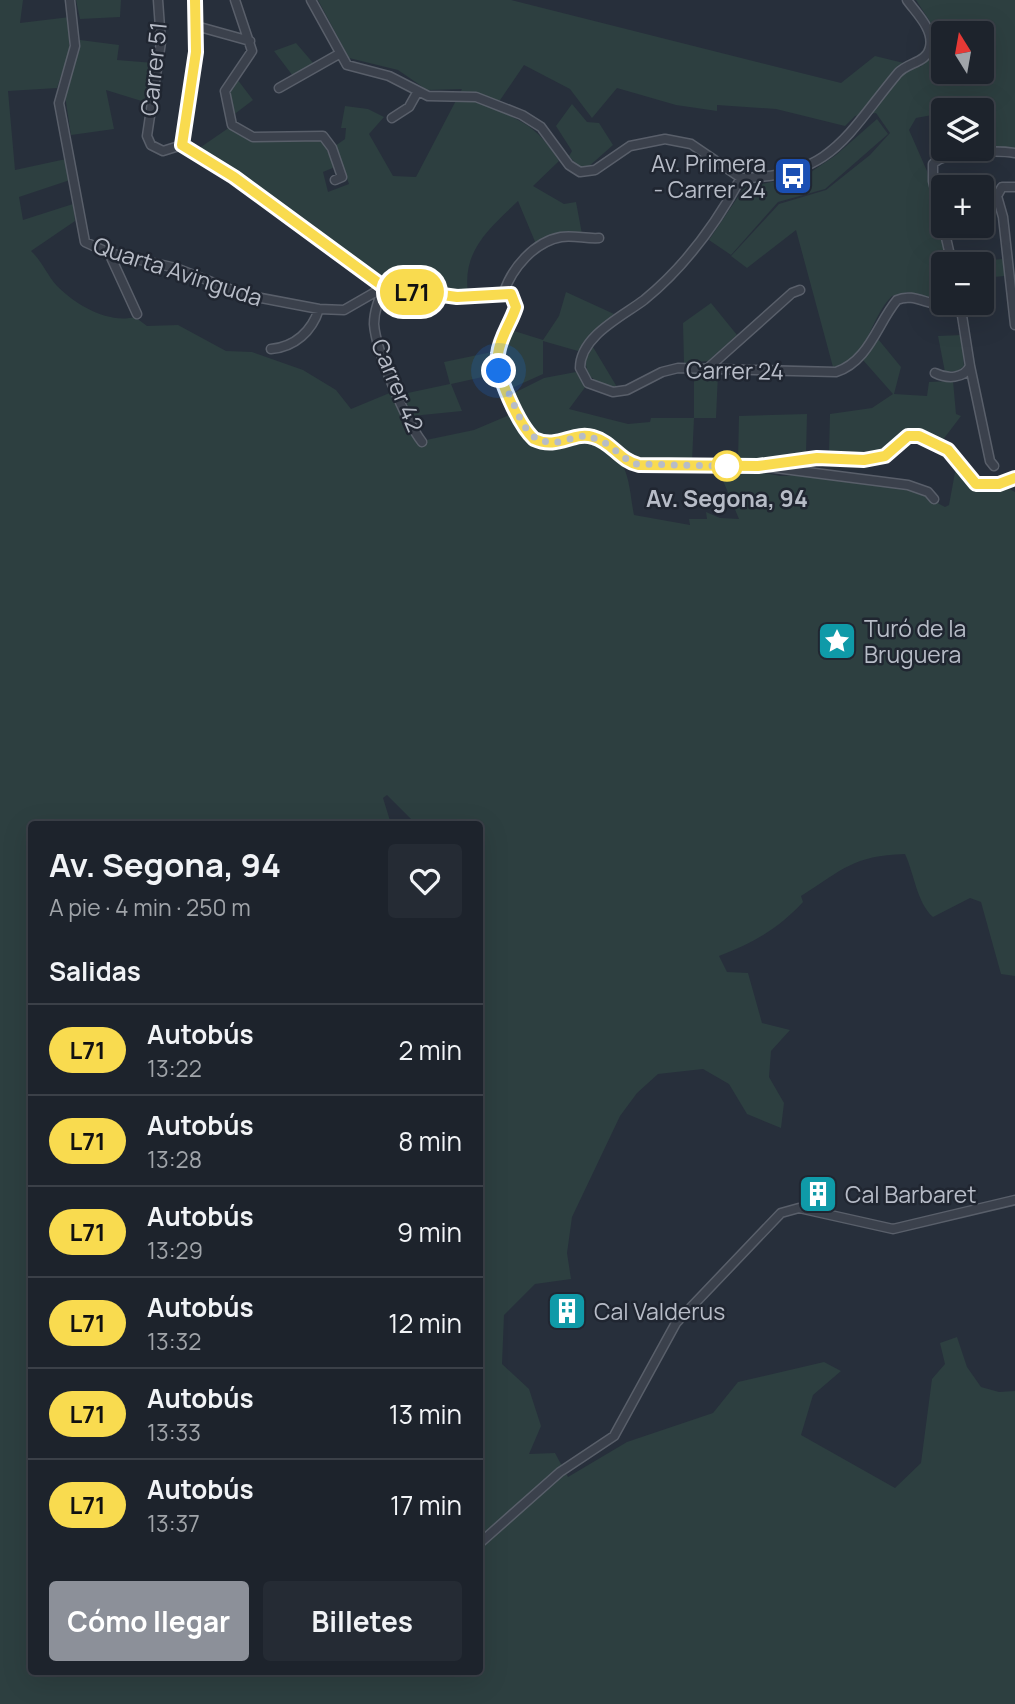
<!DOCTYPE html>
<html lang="es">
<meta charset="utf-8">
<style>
body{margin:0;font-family:Manrope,sans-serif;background:#252b34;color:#f1f3f6;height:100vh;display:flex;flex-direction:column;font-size:26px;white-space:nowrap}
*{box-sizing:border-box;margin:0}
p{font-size:23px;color:#a0a4a9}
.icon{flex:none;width:38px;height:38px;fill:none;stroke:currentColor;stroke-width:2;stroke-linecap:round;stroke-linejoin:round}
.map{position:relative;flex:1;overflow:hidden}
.sheet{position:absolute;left:28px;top:821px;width:455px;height:854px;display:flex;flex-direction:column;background:#1d232c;border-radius:7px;box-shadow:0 7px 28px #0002,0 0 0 2px #3b4048}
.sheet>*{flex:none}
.badge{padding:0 14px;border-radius:23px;font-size:24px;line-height:46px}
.needle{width:46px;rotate:349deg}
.buttons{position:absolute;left:931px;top:21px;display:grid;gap:14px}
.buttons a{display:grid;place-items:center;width:63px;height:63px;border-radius:7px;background:#1d232c;box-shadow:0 7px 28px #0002,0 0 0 2px #3b4048;font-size:35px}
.you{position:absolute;width:35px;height:35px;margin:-18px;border:5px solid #fff;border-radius:50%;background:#1a73e8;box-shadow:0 0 0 10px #1a73e833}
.map>.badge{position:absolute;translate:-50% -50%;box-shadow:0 0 0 4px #fff}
h2{padding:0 21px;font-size:26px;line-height:63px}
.round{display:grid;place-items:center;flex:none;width:74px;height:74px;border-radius:7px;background:#252b34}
.head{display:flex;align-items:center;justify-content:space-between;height:119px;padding:0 21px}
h1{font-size:33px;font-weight:700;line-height:52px}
.button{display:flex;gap:14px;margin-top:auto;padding:14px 21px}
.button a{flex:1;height:80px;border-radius:7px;background:#8c9099;color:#fff;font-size:28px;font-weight:700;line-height:80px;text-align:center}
.button a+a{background:#252b34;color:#f1f3f6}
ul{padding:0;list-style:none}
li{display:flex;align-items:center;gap:21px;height:91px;padding:0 21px;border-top:2px solid #3b4048}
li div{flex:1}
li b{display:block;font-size:26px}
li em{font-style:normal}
li .badge{min-width:77px;font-weight:700;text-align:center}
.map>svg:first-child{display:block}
.green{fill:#2d3f40;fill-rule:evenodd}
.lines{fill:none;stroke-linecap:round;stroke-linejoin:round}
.street-casing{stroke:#595f6a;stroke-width:11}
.street{stroke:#3b414c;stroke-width:8}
.line-casing{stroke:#fff;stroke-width:16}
.line{stroke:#f9db4f;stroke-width:10}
.walk{stroke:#b7bcc7;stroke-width:7;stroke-dasharray:0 12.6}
.stop-dot{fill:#fff;stroke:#f9db4f;stroke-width:3.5}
.labels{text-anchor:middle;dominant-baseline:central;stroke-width:5;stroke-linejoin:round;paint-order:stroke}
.street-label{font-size:23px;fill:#b7bcc7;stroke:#202631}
.poi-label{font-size:23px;fill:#b7bcc7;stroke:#202631;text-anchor:start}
.stop-label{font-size:23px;font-weight:bold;fill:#b7bcc7;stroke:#202631}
</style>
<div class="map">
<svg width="1015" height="1704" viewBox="0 0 1015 1704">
<rect width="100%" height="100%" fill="#272f3b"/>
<path class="green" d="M 0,0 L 23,0 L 20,23 L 70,17 L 69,52 L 57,88 L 8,91 L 15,170 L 66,159 L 70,180 L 19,197 L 23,220 L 73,204 L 75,221 L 31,251 C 42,261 47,275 57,286 C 76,305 108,324 135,317 L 147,326 L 178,325 L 226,351 L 252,352 L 303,370 L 336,390 L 351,409 L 392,392 L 402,418 L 422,445 L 426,440 L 474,430 L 512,414 C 545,484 591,408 623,466 C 630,479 631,501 634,515 L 690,525 L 689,519 L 707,519 L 706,512 L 720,518 L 739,519 L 719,471 L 755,471 L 780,476 L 804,475 L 904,487 C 919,491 931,500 945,507 L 949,505 L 956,467 L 965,482 L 976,489 L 1004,486 L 1015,492 L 1015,976 L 1001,974 L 981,902 L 970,898 L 933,917 C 917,903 914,873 905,854 C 852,856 844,869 801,896 L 803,902 C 778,929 753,943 719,956 L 727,972 L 748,973 L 762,1023 L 790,1030 L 771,1051 L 769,1077 L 784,1103 L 781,1128 L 747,1114 L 729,1084 L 703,1069 L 658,1074 L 637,1093 L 620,1116 L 572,1217 L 567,1253 L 571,1279 L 535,1284 L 504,1315 L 502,1364 L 529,1389 L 541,1426 L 529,1454 L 555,1453 L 568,1477 L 627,1442 L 713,1413 L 738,1382 L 824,1362 L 841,1371 L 813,1395 L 801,1435 L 895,1488 L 921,1463 L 932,1379 L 945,1364 L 940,1343 L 957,1337 L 967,1367 L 981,1387 L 999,1392 L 1015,1391 L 1015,1704 L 0,1704 ZM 387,795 L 416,824 L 480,824 L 480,1671 L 32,1671 L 32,824 L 391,824 L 383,798 Z
M 76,0 L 121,0 L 120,17 L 80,19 Z
M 318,0 L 511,0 L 841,83 L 875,56 L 920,67 L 935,54 L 936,31 L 916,0 L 1015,0 L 1015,148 L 986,148 L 984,105 L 943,110 L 943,113 L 916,118 L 909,130 L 927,171 L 947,264 L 943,264 L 943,301 L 908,292 L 892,296 C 870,317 868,361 833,367 L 796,230 L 747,268 L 731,256 L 779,204 L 826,190 L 870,155 L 890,133 L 876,113 L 855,116 L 845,126 L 776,109 L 717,105 L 717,111 L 676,105 L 617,88 L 592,118 L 570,89 L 524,65 L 494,109 C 528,123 539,130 559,161 L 533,186 L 564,204 L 576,202 L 582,234 L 552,236 L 536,244 L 518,201 C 490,228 462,250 468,293 L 390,282 L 367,268 L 248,179 L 198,149 L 230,127 C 257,154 290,132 322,140 L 335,167 L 323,172 L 328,192 L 349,184 L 335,146 L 345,139 L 346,128 L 341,128 L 345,106 L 368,109 L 384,117 L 369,134 L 393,176 L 416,177 L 462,89 L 427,90 L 398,70 L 349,58 ZM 943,33 L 982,33 L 982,72 L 943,72 Z
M 80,40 L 119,45 L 117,60 L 154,63 L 148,103 L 106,90 L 114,129 L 71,135 L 65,96 Z
M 296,43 L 314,64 L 293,76 L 274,51 Z
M 237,79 L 253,100 L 232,116 L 228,95 Z
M 572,104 L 587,122 L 599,123 L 613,145 L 587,168 L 579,167 L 569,156 L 572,151 L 556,126 Z
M 877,119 L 888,134 L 825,189 L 778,202 L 731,255 L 709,240 L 744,188 L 808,174 L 836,155 Z
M 1003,259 L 1005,276 L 982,278 L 982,264 L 956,263 Z
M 566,292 L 614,314 L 578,351 L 543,341 L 543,374 L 512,388 L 502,355 L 511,330 L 543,340 L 559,316 Z
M 711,303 L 737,335 L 708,361 L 684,363 L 683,323 Z
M 961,335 L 964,366 L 958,371 L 945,372 L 938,336 Z
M 878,339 L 901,367 L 894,394 L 927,396 L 929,382 L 953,381 L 956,414 L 961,416 L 942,441 C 898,416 909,443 879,453 C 864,458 845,455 829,453 L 830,414 L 872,408 L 893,394 L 863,360 Z
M 593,347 L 617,387 L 602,385 L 588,375 L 585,360 Z
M 492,352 L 496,374 L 451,384 L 462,411 L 412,416 L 403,394 L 450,384 L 444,362 Z
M 576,372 L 586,386 L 569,409 L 628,424 L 650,422 L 651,418 L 694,418 L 694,373 L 718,373 L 716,418 L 694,418 L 692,461 L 632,458 L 609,440 L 590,432 L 561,438 L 543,437 L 528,425 L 514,393 L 544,378 Z
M 807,414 L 806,454 L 738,461 L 739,416 Z"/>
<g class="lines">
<g class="street-casing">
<path id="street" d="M 70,0 L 75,46 L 59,103 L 85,242 L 109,253 L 176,268 L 245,295 L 319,309 L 344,310 L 384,287
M 158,0 L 161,42 L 147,136 L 151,145 L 163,151 L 182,145
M 235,0 L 252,51 L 225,91 L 232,125 L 253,137 L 323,136 L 332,148 L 342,177 L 335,180
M 311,0 L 347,65 L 389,76 L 428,96 L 476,97 L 522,115 L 541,127 L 569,165 L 580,172 L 595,170 L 630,146 L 665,139 L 691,144 L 741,178 C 832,177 847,134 898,73 C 908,62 927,63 930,47 C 934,29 916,13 907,0
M 196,26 L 250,41
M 279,88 L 339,54
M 392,118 L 409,107 L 418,91
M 182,145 L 231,174 L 384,287 L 457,297 L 511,294 L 516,307 C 511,323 500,336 498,353 C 495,373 521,436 541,442 C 560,448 577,431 594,437 C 613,443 620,461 639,465 L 758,466 L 817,458 L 865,460 L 885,456 L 908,436 L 919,436 L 948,450 L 976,484 L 993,485 L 1015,478
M 182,145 L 196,52 L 195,0
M 741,178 C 716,224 686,266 644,300 C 623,316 580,336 580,368 L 588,383 L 613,392 L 627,390 L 662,372 L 678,368 L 836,372 C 869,361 877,324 897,300 C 916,291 933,311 954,303
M 1015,187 L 1002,187 L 997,196 L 1003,217 L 1015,325
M 109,253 L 137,314
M 952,264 L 933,181 L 933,164 C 944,151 998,150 1015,153
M 384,287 C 379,299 374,311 374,324 C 376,352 406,421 422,442
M 504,292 C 512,268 534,242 561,237 C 574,235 586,239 599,238
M 271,349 C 295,347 312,331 319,309
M 970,366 L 990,461 L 994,466
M 707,369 L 792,293 L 800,290
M 935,373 C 947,379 964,379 970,366 L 960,303
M 768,467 L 908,485 L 928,492 L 934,499
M 480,1543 L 560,1472 L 614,1436 L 676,1323 L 781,1213 L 799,1208 L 893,1229 L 1015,1200"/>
</g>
<use href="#street" class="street"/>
</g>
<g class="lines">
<g class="line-casing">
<path id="line" d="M 195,0 L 196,52 L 182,145 L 234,177 L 384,287 L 457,297 L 511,294 L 516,307 C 511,323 500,337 498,354 C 495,374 519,425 534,439 C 558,450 573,431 593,437 C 612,442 620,461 639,465 L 758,466 L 817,458 L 864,460 L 885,456 L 908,436 L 919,436 L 948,450 L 976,484 L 999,484 L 1015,478"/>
</g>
<use href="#line" class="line"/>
<path class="walk" d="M 499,371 L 523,425 L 537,440 L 554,443 L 587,435 L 607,444 L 633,464 L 727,466"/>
</g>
<defs>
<g id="bus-square" transform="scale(2.0125)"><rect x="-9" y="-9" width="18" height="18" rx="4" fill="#1a4fb4" stroke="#202631"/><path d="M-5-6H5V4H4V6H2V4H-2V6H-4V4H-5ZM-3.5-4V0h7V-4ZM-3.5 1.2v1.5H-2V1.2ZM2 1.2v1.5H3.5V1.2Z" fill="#fff"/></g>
<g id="sight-square" transform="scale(2.0125)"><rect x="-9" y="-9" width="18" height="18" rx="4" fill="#0f9aa8" stroke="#202631"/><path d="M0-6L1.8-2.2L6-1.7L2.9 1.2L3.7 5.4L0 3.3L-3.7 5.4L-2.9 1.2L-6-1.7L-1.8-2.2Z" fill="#fff"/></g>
<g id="building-square" transform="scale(2.0125)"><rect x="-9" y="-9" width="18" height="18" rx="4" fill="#0f9aa8" stroke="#202631"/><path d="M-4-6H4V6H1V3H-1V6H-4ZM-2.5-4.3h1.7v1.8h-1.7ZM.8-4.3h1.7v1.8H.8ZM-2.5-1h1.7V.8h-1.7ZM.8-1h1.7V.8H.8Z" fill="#fff"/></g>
</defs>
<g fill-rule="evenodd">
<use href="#bus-square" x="793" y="176"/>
<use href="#sight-square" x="837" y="641"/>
<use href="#building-square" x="818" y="1194"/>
<use href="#building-square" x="567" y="1311"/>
</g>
<circle class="stop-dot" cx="727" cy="466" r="14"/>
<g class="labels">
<g class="street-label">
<text transform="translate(153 69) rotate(-84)">Carrer 51</text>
<text transform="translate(178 271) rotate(18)">Quarta Avinguda</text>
<text transform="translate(735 370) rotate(1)">Carrer 24</text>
<text transform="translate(398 385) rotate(67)">Carrer 42</text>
</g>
<g class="poi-label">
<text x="766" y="163" text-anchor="end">Av. Primera<tspan x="766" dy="26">- Carrer 24</tspan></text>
<text x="864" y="628">Turó de la<tspan x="864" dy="26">Bruguera</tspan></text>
<text x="845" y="1194">Cal Barbaret</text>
<text x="594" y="1311">Cal Valderus</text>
</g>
<g class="stop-label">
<text x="727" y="498">Av. Segona, 94</text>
</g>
</g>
</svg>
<div class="buttons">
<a><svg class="needle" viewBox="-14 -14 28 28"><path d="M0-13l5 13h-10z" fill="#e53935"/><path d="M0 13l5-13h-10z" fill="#a0a4a9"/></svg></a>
<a><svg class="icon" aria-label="layers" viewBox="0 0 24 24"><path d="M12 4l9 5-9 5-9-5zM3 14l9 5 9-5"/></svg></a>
<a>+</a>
<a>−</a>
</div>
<div class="you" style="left:499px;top:371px"></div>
<b class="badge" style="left:412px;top:292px;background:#f9db4f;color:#111">L71</b>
<section class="sheet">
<div class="head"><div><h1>Av. Segona, 94</h1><p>A pie · 4 min · 250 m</p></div><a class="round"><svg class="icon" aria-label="heart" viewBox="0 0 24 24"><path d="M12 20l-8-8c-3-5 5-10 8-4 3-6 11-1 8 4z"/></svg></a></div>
<h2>Salidas</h2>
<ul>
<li><span class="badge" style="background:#f9db4f;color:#111">L71</span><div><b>Autobús</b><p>13:22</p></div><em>2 min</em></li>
<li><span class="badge" style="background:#f9db4f;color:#111">L71</span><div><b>Autobús</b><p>13:28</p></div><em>8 min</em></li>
<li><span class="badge" style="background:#f9db4f;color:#111">L71</span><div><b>Autobús</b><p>13:29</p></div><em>9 min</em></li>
<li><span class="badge" style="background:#f9db4f;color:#111">L71</span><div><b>Autobús</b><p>13:32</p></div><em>12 min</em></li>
<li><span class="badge" style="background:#f9db4f;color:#111">L71</span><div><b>Autobús</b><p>13:33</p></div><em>13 min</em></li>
<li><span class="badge" style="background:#f9db4f;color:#111">L71</span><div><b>Autobús</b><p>13:37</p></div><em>17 min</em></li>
</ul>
<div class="button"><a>Cómo llegar</a><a>Billetes</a></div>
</section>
</div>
